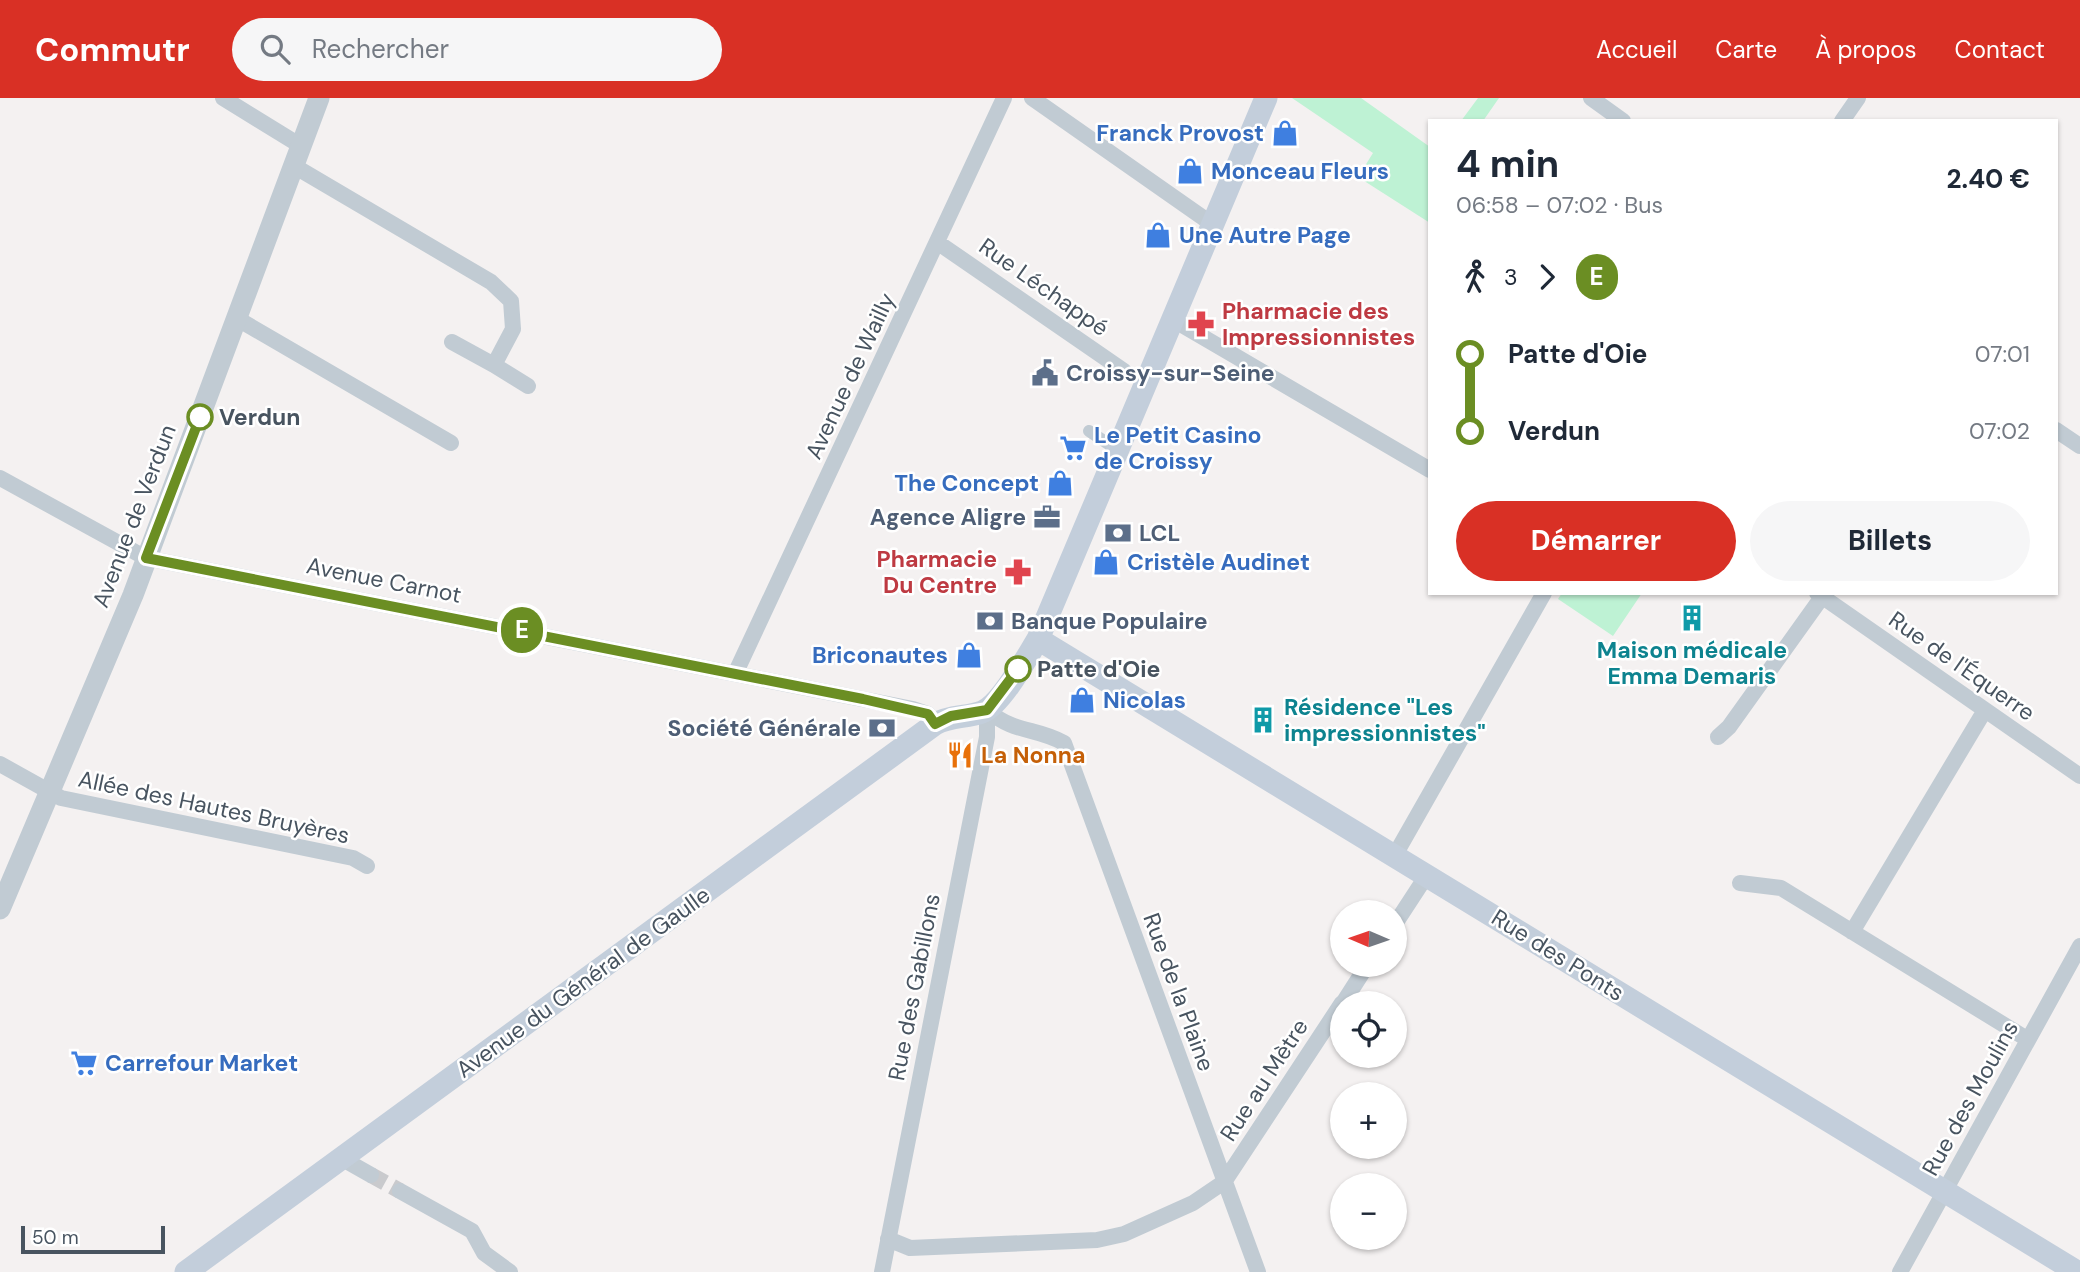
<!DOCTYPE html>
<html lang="fr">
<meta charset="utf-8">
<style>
body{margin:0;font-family:"DM Sans",sans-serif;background:#f6f6f7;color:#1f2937;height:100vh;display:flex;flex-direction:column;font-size:26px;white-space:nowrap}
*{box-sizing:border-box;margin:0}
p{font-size:23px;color:#747a83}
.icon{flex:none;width:38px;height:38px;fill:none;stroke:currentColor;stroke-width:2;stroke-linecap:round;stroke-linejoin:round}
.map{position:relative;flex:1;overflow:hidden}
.side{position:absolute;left:1428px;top:21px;width:630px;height:476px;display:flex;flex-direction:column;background:#fff;border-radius:0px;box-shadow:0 2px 5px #0004}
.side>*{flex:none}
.badge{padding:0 14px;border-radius:23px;font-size:24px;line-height:46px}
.needle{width:46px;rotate:272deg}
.controls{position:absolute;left:1330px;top:802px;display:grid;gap:14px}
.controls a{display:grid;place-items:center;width:77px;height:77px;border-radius:50%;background:#fff;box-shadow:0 2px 5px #0004;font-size:35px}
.scale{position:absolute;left:21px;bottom:18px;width:144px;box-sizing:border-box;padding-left:7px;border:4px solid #485460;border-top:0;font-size:19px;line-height:24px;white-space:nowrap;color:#485460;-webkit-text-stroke:5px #fff;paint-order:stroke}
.map>.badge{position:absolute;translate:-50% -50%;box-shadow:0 0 0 4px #fff}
.legs{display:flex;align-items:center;gap:10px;height:77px;padding:0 28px;font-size:23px}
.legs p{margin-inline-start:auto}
.overview{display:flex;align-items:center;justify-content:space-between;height:119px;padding:0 28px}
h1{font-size:38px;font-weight:700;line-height:52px}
.cta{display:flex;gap:14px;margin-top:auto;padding:14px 28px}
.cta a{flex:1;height:80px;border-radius:42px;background:#d93025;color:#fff;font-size:28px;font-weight:700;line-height:80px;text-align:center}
.cta a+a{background:#f6f6f7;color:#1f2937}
ul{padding:0 28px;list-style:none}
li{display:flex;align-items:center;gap:24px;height:77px;font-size:26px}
li i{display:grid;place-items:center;width:10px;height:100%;margin:0 9px;background:currentColor}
li i::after{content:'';width:18px;height:18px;margin:-9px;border:5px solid;border-radius:50%;background:#fff}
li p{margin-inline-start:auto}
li:first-child i{background:linear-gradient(#0000 50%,currentColor 0)}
li:last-child i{background:linear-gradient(currentColor 50%,#0000 0)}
header{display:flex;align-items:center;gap:42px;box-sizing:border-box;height:98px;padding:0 35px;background:#d93025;color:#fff}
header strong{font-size:33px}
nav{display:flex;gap:38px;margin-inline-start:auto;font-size:24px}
.search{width:490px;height:63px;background:#f6f6f7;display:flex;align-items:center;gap:18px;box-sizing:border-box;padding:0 24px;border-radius:38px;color:#747a83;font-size:26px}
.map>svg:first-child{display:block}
.green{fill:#bef2d4}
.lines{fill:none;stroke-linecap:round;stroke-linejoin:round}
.minor-tunnel{stroke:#c9cacd;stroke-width:16;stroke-dasharray:16 8;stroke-linecap:butt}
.pedestrian{stroke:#c1cbd3;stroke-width:12}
.minor{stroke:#c1cbd3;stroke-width:16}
.tertiary{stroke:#c1cbd3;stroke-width:21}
.secondary{stroke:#c3cedb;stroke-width:23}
.line-1-casing{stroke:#fff;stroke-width:16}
.line-1{stroke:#6b8e23;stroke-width:10}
.stop-1-dot{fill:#fff;stroke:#6b8e23;stroke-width:3.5}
.labels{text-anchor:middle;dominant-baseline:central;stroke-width:5;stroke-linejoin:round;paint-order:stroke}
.shop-label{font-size:23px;font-weight:bold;fill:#366cbe;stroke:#fff;text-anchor:start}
.street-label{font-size:23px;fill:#485460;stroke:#fff}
.health-label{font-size:23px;font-weight:bold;fill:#be3a42;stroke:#fff;text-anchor:start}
.service-label{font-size:23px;font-weight:bold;fill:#4e5e75;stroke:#fff;text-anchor:start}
.stop-label{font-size:23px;font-weight:bold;fill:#485460;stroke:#fff;text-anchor:start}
.culture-label{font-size:23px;font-weight:bold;fill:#0d838f;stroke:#fff}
.food-label{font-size:23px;font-weight:bold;fill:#c56008;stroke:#fff;text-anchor:start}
</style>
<header>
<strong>Commutr</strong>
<div class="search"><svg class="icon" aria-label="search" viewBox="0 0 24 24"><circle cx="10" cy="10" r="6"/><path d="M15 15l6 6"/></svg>Rechercher</div>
<nav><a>Accueil</a><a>Carte</a><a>À propos</a><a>Contact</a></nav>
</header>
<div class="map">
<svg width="2080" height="1174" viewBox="0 0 2080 1174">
<rect width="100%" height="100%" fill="#f4f1f1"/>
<path class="green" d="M 1292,0 L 1361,0 L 1430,49 L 1430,125 L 1358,79 L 1373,55 Z
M 1478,0 L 1499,0 L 1483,23 L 1461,23 Z
M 1562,495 L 1642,495 L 1613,538 L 1558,501 Z"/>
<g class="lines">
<path class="minor-tunnel" d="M 371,1077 L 400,1093"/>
<path class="pedestrian" d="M 1089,333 L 1116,351"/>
<path class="minor" d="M 223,0 L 301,48
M 1032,0 L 1212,126
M 1591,0 L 1623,23
M 1842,23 L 1858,0
M 294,68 L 491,184 L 511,203 L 513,231 L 494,267 L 528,288
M 937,144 L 1124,273
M 236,220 L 451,345
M 1172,221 L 1430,372
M 452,244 L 494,267
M 2056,332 L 2080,348
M 0,380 L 146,460 L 913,611 L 928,616 L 935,626
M 1817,495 L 2080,678
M 736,574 L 1004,0
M 987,612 C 1015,636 1035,629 1064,645 L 1258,1174
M 1718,639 L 1729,629 L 1822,499
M 0,666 L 61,700 L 353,760 L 367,768
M 1395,757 L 1544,495
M 1740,785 L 1781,790 L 2027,941
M 1395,826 L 1427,777
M 1852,834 L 1985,612
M 1343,905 L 1368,866
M 341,1060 L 371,1077
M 400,1093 L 472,1133 L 484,1155 L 510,1174
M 888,1141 L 910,1150 L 1097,1142 L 1124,1136 L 1193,1105 L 1224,1084 L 1342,905
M 882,1174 L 987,639 L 987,612
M 1900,1174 L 2080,848"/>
<path class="tertiary" d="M 0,811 L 133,497 L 319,0"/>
<path class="secondary" d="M 1038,541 L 2077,1174
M 186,1174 L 935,626 C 951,617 966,620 982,614 C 1001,607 1027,559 1038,541 L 1266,0"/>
</g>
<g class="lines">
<g class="line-1-casing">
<path id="line-1" d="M 200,319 L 146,460 L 863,601 L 928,616 L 935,626 L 951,618 L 987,612 L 1018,571"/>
</g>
<use href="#line-1" class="line-1"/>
</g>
<defs>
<g id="shop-bare" transform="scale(2.1)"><path d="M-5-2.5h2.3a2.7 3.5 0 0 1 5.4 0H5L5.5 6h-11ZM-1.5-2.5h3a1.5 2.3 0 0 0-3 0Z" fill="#3f7fe0" stroke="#fff" stroke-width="2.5" paint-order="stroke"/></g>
<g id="pharmacy-bare" transform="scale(2.1)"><path d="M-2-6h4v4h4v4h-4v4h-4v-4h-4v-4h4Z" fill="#e0444e" stroke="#fff" stroke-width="2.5" paint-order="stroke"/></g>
<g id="civic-bare" transform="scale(2.1)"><path d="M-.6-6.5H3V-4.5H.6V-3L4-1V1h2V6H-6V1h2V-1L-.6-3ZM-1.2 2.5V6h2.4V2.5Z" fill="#5c6f8a" stroke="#fff" stroke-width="2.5" paint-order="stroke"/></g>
<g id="supermarket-bare" transform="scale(2.1)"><path d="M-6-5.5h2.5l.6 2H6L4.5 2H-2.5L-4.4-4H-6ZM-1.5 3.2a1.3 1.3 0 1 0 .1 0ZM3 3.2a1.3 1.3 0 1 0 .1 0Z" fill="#3f7fe0" stroke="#fff" stroke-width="2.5" paint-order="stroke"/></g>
<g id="office-bare" transform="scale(2.1)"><path d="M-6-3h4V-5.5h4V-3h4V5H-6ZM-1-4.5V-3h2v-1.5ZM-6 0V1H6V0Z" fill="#5c6f8a" stroke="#fff" stroke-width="2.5" paint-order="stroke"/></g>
<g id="bank-bare" transform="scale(2.1)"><path d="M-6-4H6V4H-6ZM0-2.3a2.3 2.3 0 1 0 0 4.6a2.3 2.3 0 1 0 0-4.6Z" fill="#5c6f8a" stroke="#fff" stroke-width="2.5" paint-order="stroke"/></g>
<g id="building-bare" transform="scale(2.1)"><path d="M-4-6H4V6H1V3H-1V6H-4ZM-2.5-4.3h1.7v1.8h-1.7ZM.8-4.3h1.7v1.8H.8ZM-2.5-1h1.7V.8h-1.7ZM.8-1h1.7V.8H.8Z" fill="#0f9aa8" stroke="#fff" stroke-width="2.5" paint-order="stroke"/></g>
<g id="restaurant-bare" transform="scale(2.1)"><path d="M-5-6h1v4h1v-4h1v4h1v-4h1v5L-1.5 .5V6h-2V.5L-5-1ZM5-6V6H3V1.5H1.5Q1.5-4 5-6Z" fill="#e8710a" stroke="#fff" stroke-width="2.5" paint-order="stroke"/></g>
</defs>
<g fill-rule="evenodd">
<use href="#shop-bare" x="1285" y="35"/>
<use href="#shop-bare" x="1190" y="73"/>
<use href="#shop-bare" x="1158" y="137"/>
<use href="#pharmacy-bare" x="1201" y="226"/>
<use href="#civic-bare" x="1045" y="275"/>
<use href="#supermarket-bare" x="1073" y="350"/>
<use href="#shop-bare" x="1060" y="385"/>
<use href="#office-bare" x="1047" y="419"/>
<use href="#bank-bare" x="1118" y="435"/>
<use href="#shop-bare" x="1106" y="464"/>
<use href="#pharmacy-bare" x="1018" y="474"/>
<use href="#building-bare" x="1692" y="520"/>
<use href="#bank-bare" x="990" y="523"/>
<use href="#shop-bare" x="969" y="557"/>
<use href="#shop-bare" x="1082" y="602"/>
<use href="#building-bare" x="1263" y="622"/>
<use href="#bank-bare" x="882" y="630"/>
<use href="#restaurant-bare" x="960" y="657"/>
<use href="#supermarket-bare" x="84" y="965"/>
</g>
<g class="stop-1-dot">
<circle cx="200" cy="319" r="12"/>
<circle cx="1018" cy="571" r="12"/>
</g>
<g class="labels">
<g class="shop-label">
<text x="1264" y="35" text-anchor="end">Franck Provost</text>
<text x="1211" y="73">Monceau Fleurs</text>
<text x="1179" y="137">Une Autre Page</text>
<text x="1094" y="337">Le Petit Casino<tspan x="1094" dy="26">de Croissy</tspan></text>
<text x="1039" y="385" text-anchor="end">The Concept</text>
<text x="1127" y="464">Cristèle Audinet</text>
<text x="948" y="557" text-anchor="end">Briconautes</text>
<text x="1103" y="602">Nicolas</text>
<text x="105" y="965">Carrefour Market</text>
</g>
<g class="street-label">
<text transform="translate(1044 189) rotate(35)">Rue Léchappé</text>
<text transform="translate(850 278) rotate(-65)">Avenue de Wailly</text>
<text transform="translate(134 418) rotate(-69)">Avenue de Verdun</text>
<text transform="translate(384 482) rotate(11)">Avenue Carnot</text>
<text transform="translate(1962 568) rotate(35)">Rue de l'Équerre</text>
<text transform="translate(214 709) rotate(12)">Allée des Hautes Bruyères</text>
<text transform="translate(1558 857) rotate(32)">Rue des Ponts</text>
<text transform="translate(583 884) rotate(-36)">Avenue du Général de Gaulle</text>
<text transform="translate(914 889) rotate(-79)">Rue des Gabillons</text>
<text transform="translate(1179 894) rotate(70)">Rue de la Plaine</text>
<text transform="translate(1264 982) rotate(-57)">Rue au Mètre</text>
<text transform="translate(1970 1000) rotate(-61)">Rue des Moulins</text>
</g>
<g class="health-label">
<text x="1222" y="213">Pharmacie des<tspan x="1222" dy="26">Impressionnistes</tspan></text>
<text x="997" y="461" text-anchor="end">Pharmacie<tspan x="997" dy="26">Du Centre</tspan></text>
</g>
<g class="service-label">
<text x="1066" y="275">Croissy-sur-Seine</text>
<text x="1026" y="419" text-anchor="end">Agence Aligre</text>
<text x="1139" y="435">LCL</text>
<text x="1011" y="523">Banque Populaire</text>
<text x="861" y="630" text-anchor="end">Société Générale</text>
</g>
<g class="stop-label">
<text x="219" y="319">Verdun</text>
<text x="1037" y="571">Patte d'Oie</text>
</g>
<g class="culture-label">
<text x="1692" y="552">Maison médicale<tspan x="1692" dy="26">Emma Demaris</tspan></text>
<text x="1284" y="609" text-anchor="start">Résidence "Les<tspan x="1284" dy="26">impressionnistes"</tspan></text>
</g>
<g class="food-label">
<text x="981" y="657">La Nonna</text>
</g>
</g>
</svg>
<div class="controls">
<a><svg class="needle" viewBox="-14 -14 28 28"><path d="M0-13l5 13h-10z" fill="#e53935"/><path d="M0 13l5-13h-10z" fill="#747a83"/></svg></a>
<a><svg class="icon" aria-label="locate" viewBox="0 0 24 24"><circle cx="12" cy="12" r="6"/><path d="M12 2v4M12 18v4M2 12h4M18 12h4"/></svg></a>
<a>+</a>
<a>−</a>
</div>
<div class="scale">50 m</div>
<b class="badge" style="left:522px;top:532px;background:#6b8e23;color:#fff">E</b>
<section class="side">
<div class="overview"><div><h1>4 min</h1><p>06:58 – 07:02 · Bus</p></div><b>2.40 €</b></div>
<div class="legs"><svg class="icon" aria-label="walk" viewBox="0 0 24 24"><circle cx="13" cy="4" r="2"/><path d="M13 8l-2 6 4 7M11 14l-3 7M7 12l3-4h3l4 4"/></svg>3<svg class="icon" aria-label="forward" viewBox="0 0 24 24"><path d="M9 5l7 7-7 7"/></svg><b class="badge" style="background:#6b8e23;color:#fff">E</b></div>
<ul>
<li><i style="color:#6b8e23"></i><b>Patte d'Oie</b><p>07:01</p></li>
<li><i style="color:#6b8e23"></i><b>Verdun</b><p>07:02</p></li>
</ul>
<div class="cta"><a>Démarrer</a><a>Billets</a></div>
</section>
</div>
